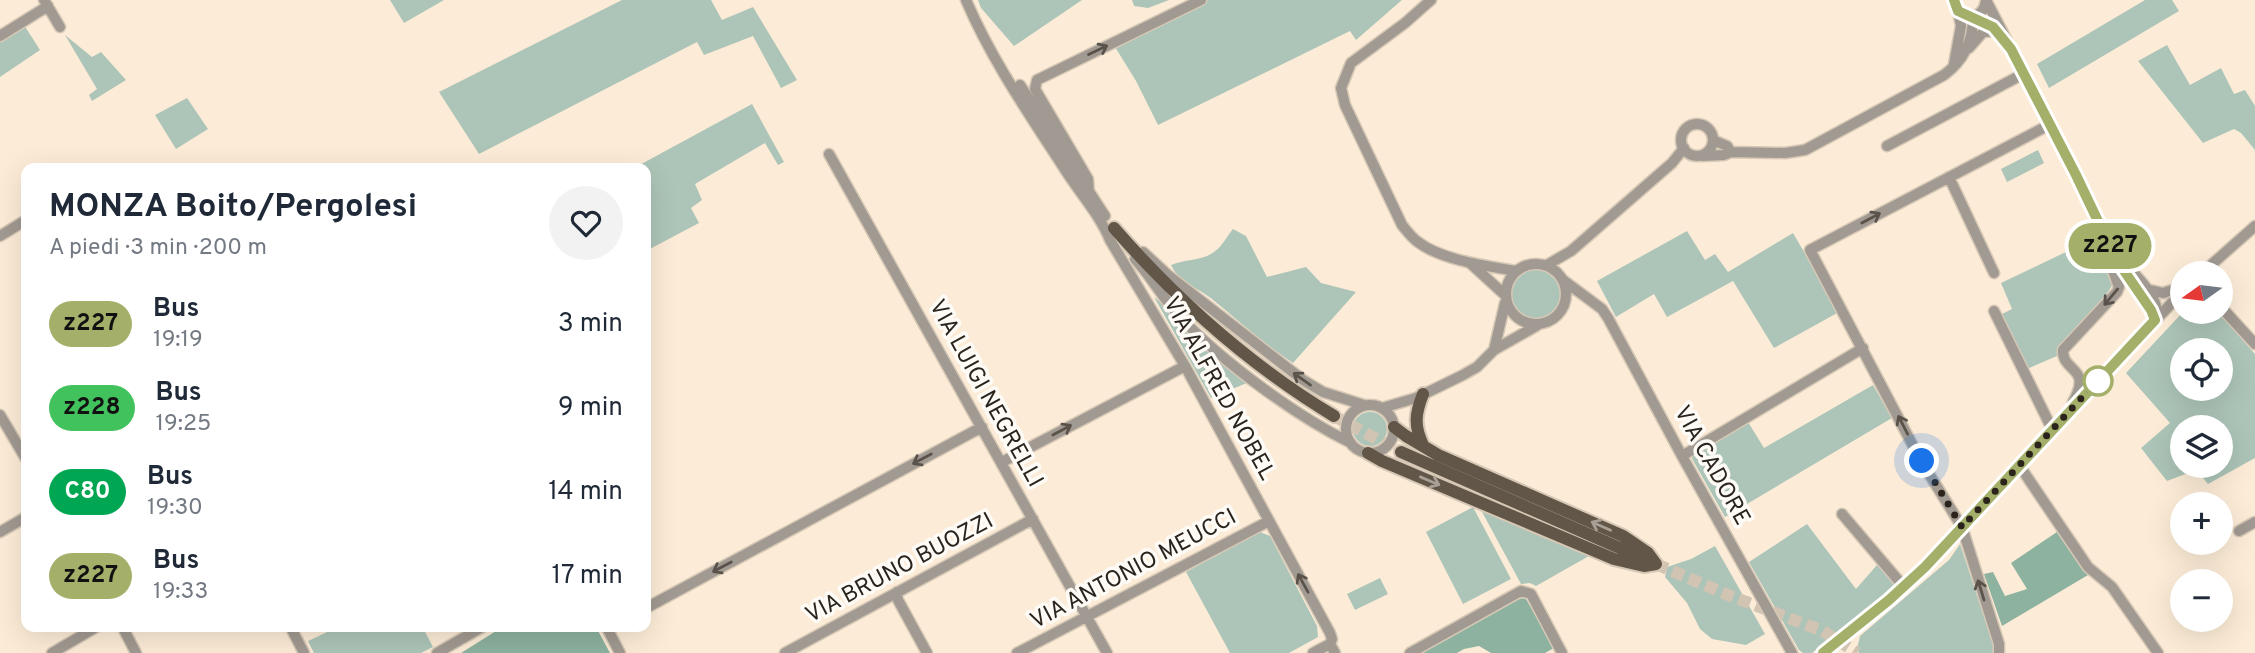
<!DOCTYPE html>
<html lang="it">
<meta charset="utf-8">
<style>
body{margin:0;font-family:Overpass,sans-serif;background:#f2f2f3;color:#1f2937;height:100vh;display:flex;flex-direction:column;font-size:26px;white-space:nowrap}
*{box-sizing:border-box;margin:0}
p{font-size:23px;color:#747a83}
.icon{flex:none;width:38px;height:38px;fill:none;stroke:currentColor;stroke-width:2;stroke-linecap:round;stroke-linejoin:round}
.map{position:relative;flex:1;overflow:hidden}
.panel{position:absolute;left:21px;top:163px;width:630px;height:469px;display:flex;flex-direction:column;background:#fff;border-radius:14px;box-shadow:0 7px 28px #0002}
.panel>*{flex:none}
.badge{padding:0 14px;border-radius:23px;font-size:24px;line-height:46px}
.needle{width:46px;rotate:256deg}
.fabs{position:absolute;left:2170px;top:261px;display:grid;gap:14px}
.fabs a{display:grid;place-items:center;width:63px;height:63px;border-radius:50%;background:#fff;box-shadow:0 7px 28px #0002;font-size:35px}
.you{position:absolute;width:35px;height:35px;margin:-18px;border:5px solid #fff;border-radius:50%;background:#1a73e8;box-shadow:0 0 0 10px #1a73e833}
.map>.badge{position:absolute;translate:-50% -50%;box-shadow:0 0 0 4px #fff}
.round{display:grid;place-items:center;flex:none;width:74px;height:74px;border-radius:37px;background:#f2f2f3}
.summary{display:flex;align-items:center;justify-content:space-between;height:119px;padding:0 28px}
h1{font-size:33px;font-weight:700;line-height:52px}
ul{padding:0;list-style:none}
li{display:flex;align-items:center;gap:21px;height:84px;padding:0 28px}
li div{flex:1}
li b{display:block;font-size:26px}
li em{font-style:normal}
li .badge{min-width:77px;font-weight:700;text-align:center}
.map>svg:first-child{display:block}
.green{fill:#adc5b8;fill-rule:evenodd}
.forest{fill:#8db29f}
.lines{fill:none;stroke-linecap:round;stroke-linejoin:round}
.major-tunnel{stroke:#d2c4b2;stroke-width:12;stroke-dasharray:12 6;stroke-linecap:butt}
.minor-casing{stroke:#d6c8b5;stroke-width:13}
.major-casing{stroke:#d6c8b5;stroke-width:16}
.minor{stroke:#a19a92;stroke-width:10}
.major{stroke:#615647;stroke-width:12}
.oneway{stroke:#5a534b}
.oneway2{stroke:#a8a096}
.line-casing{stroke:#fff;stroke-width:16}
.line{stroke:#a4b069;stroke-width:10}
.walk{stroke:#2a241c;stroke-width:7;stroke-dasharray:0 12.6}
.stop-dot{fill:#fff;stroke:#a4b069;stroke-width:3.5}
.labels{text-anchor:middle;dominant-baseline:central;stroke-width:7;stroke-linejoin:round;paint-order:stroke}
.street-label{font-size:23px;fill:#2a241c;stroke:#fefbf7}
</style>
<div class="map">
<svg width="2255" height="653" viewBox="0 0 2255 653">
<rect width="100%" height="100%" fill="#fcecd7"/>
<path class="green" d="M 390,0 L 444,0 L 404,23 Z
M 622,0 L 711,0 L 722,20 L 753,7 L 797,80 L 781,88 L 753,36 L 704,55 L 697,42 L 479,154 L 439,92 Z
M 978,0 L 1082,0 L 1014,46 L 981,8 Z
M 1132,0 L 1169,0 L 1148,8 L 1134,6 Z
M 1207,0 L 1402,0 L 1356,40 L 1350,31 L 1158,125 L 1136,81 L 1112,42 Z
M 2145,0 L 2172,0 L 2179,11 L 2049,88 L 2037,64 Z
M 24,25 L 40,50 L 0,77 L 0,40 Z
M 65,35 L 92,57 L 101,52 L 126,80 L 92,101 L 89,95 L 97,89 Z
M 2167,45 L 2190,85 L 2221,68 L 2234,94 L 2245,90 L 2255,106 L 2255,150 L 2241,133 L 2234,129 L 2203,143 L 2138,61 Z
M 187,98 L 208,129 L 176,149 L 155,115 Z
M 752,104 L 784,162 L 778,165 L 765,143 L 695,184 L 702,200 L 691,208 L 699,223 L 646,251 L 646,168 L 634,168 Z
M 2038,150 L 2044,163 L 2007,182 L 2001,169 Z
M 1233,229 L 1246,236 L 1267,277 L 1306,267 L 1321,283 L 1356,292 L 1293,363 C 1264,344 1239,321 1212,299 C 1196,286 1181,285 1171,265 C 1185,259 1202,261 1214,252 C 1222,247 1227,236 1233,229 Z
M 1687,231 L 1705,260 L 1715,254 L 1728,272 L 1793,233 L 1839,312 L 1774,348 L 1733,281 L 1667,317 L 1654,294 L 1616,317 L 1597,281 Z
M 2093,239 L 2114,282 C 2099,311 2069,327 2057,356 L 2027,369 L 2000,315 L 2012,309 L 2001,283 Z
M1511 294a26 26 0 1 1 52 0a26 26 0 1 1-52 0Z
M 1154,297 L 1165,306 L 1249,382 L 1211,398 Z
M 2183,312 L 2218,312 L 2255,354 L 2255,458 L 2208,484 L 2196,470 L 2167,481 L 2141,448 L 2170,423 L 2126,373 ZM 2182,350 L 2221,350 L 2221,388 L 2182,388 ZM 2182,427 L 2221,427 L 2221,466 L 2182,466 Z
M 1873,385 L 1892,418 L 1725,517 L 1691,457 L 1748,422 L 1764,448 Z
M1353 429a17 17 0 1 1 34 0a17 17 0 1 1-34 0Z
M 1473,507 L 1511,579 L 1463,604 L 1426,532 Z
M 1481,510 L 1589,556 L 1536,586 L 1530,583 L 1521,584 Z
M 1807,524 L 1856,589 L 1877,565 L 1896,586 L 1812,653 L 1803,653 L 1799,650 L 1749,562 Z
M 1260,532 L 1270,536 L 1317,626 L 1318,637 L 1289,653 L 1230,653 L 1186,572 Z
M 1960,544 L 1994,647 L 1994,653 L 1859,653 L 1857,649 L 1860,636 L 1949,560 Z
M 1715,546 L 1765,634 L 1746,645 L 1712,639 L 1700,629 L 1687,603 L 1665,577 L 1667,567 L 1691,559 Z
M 1380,578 L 1388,594 L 1355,610 L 1347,594 Z
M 422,626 L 433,647 L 421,653 L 314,653 L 308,641 L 338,627 Z"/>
<path class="forest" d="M 2057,532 L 2088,575 L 2002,626 L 1984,574 L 1993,572 L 2005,596 L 2027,589 L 2011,563 Z
M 1520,598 L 1526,599 L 1554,648 L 1545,653 L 1491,653 L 1479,646 L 1464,649 L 1457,653 L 1422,653 Z
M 504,626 L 596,627 L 610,653 L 461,653 Z"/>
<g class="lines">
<path class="major-tunnel" d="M 1334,416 L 1401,452
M 1656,564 L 1728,595 L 1823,631 L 1857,653"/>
<g class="minor-casing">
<path id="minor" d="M 44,0 L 60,27
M 966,0 C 991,59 1029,114 1064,168 C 1079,192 1100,215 1110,240 L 1185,366 L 1330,633 L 1332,639 L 1330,644 L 1335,653
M 1431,0 L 1405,23 L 1351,63 L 1341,88 L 1345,105 L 1402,225 C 1407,231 1412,238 1418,242 C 1441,260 1487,266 1516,271
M 1954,0 L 1958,11 L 1968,17 C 1979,17 1985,11 1986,0
M 1986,0 L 2076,175 L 2119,264 L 2151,310 L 2157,314 L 2162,313
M 1973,17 L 1993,27 L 2003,40
M 0,36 L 48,6
M 1969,48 L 1983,32 L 1996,31
M 1954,64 L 1961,26 L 1958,11
M 1020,85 L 1105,216
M1681 140a16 16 0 1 1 32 0a16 16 0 1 1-32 0Z
M 1713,140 L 1727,146 L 1731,152
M 1887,146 L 2025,73
M 829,154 L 1107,653
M 1702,156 L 1724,155 L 1731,152 L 1785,153 L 1805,150 L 1944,75 C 1963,61 1973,41 1973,17
M 1949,177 L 1994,273
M 1089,193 L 1088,179 L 1035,89 L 1037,80 L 1201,0
M 0,236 L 26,220
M 1143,252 L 1169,276 L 1303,380 L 1323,392 L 1364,405
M 1135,259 C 1152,278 1164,300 1182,319 C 1224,363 1296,416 1351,443
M 2124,262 C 2137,278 2158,294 2157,316
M 1470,263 L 1505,295
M1506 294a30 30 0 1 1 60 0a30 30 0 1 1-60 0Z
M 1547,265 L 1571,251 L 1672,163 L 1684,148
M 2202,273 L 2255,226
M 1563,280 L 1602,309 L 1608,318 L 1682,456 L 1792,653
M 2146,289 L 2163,293 L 2182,287
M 2221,307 L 2255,344
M 1994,311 L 2052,429
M 1494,350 L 1505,303
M 2073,402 C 2093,366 2062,373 2063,350 L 2117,292 L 2119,287 L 2105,249
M1346 429a24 24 0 1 1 48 0a24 24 0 1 1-48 0Z
M 1382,408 L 1416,398 L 1463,375 L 1477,367 L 1494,350 L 1538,325
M 0,415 L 26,459
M 1682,456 L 1863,348
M 1002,462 L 1185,366
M 2019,465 L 2088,567 L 2112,587 L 2158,653
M 1842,514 L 1904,587
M 2239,531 L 2255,522
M 0,532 L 26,517
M 897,592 L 898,600 L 927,653
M 646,608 L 982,427
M 122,626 L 136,653
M 290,626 L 304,653
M 606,626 L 620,653
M 52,653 L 98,626
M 437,653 L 484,626
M 785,653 L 1033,519
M 1017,653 L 1269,521
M 1313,653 L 1330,644
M 1410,653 L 1521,591 L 1531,594 L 1562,653
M 1823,653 L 1913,579 L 2182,292
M 1999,653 L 1999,644 L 1962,527 L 1921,461 L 1810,250 L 2051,124"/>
</g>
<g class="major-casing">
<path id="major" d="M 1114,228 C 1178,301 1251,366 1334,416
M 1423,394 C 1415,414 1414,426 1423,445
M 1394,427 L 1406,436 L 1438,455 L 1623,536 L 1648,553 L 1656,564
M 1401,452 L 1647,560
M 1368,453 L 1382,461 L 1614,559 L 1644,566 L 1656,564"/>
</g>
<use href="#minor" class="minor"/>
<use href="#major" class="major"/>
</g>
<defs><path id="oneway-shaft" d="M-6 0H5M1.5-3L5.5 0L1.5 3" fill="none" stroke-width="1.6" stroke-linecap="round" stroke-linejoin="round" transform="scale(1.75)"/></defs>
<g class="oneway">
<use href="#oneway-shaft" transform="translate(1098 50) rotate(-26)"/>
<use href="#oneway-shaft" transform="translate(1871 218) rotate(-28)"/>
<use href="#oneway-shaft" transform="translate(2111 297) rotate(130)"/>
<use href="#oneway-shaft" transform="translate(1302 379) rotate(-145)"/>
<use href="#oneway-shaft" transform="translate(1903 425) rotate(-117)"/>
<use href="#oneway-shaft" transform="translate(1062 430) rotate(-28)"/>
<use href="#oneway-shaft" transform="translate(922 459) rotate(152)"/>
<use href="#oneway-shaft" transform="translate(722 567) rotate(152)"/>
<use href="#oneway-shaft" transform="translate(1303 583) rotate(-119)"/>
<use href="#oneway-shaft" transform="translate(1981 590) rotate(-107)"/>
</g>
<g class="oneway2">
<use href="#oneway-shaft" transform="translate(1430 481) rotate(23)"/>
<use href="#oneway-shaft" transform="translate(1601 526) rotate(-156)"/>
</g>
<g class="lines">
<g class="line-casing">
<path id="line" d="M 1823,653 L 1889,600 L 1925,567 L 2155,320 L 2151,310 L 2116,259 L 2076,175 L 2011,49 L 1993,27 L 1958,11 L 1954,0"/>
</g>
<use href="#line" class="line"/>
<path class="walk" d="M 1922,461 L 1962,527 L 2101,377 L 2098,381"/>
</g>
<circle class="stop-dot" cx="2098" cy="381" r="14"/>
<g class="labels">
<g class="street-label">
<text transform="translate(1218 389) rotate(61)">VIA ALFRED NOBEL</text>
<text transform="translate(985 394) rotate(61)">VIA LUIGI NEGRELLI</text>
<text transform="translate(1711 466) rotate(61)">VIA CADORE</text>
<text transform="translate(900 569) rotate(-28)">VIA BRUNO BUOZZI</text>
<text transform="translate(1134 570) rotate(-28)">VIA ANTONIO MEUCCI</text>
</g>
</g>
</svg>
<div class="fabs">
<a><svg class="needle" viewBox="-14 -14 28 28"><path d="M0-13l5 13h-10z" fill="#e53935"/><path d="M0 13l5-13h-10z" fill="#747a83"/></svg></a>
<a><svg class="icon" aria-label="locate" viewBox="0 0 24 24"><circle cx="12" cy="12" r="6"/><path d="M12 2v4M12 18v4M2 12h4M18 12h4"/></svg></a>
<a><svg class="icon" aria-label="layers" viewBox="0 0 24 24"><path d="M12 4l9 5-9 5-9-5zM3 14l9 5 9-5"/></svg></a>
<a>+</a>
<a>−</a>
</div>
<div class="you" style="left:1922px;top:461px"></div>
<b class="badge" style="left:2110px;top:246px;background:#a4b069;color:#111">z227</b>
<section class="panel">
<div class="summary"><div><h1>MONZA Boito/Pergolesi</h1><p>A piedi · 3 min · 200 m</p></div><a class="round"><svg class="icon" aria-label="heart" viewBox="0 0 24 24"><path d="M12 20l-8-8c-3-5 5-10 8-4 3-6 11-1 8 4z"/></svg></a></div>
<ul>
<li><span class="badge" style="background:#a4b069;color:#111">z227</span><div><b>Bus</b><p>19:19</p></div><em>3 min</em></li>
<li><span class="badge" style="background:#42c25c;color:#111">z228</span><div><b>Bus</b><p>19:25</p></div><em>9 min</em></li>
<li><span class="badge" style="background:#00a651;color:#fff">C80</span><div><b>Bus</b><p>19:30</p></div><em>14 min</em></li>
<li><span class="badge" style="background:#a4b069;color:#111">z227</span><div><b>Bus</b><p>19:33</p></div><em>17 min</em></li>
</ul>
</section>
</div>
